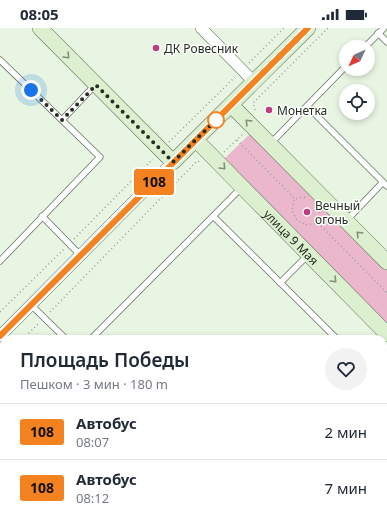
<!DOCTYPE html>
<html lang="ru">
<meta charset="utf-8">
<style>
body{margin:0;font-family:"Noto Sans",sans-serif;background:#f2f2f3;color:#1f2937;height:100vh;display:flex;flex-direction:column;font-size:15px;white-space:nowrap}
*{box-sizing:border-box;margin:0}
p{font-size:13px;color:#747a83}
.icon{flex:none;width:22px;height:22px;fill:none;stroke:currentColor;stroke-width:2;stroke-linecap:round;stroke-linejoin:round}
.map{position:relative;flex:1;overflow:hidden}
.side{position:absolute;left:0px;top:307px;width:387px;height:188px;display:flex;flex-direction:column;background:#fff;border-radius:12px 12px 0 0;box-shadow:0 2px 6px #0003}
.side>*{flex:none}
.badge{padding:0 8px;border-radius:3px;font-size:14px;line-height:26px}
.needle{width:26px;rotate:226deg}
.fabs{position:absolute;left:339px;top:12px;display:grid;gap:8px}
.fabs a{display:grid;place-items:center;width:36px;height:36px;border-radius:50%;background:#fff;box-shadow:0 2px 6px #0003;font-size:20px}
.you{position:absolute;width:20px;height:20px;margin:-10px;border:3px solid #fff;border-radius:50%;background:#1a73e8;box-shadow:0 0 0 6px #1a73e833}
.map>.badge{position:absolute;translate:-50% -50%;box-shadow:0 0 0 2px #fff}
.round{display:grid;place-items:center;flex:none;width:42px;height:42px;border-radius:21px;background:#f2f2f3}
.headline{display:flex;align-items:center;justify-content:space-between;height:68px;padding:0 20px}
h1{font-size:19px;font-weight:600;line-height:30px}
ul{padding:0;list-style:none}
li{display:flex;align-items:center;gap:12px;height:56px;padding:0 20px;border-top:1px solid #e0e1e3}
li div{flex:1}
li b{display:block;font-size:15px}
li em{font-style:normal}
li .badge{min-width:44px;font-weight:700;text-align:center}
.status{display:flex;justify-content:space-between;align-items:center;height:28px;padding:0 20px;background:#fff;direction:ltr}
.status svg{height:11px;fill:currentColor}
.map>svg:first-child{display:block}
.green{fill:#eab7cc}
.forest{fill:#eca7c5}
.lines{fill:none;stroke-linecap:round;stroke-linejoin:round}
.lane-casing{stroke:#657060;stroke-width:7}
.street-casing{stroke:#657060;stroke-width:12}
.secondary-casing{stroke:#657060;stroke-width:16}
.path{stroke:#97a093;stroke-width:1.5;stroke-dasharray:1 3;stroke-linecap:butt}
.lane{stroke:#fff;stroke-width:5.5}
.street{stroke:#fff;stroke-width:11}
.secondary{stroke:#dcf0d0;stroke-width:15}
.oneway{stroke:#828e7a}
.line-casing{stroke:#fff;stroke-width:9}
.line{stroke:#f58220;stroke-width:6}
.walk{stroke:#272c25;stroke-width:4;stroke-dasharray:0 7.2}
.poi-dot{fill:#bf3b82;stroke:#fcfffb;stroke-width:1.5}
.stop-dot{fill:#fff;stroke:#f58220;stroke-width:2}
.labels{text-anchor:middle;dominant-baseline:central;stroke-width:3;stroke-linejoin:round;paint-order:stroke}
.poi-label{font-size:12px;fill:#272c25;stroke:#fcfffb;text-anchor:start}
.street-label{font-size:12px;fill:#272c25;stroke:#fcfffb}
</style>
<div class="status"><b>08:05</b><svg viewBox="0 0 49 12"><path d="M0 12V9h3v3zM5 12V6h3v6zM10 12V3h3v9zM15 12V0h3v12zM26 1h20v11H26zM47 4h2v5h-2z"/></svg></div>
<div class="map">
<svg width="387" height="495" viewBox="0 0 387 495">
<rect width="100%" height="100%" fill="#e9f5e3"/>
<path class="green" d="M 250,106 L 387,242 L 387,300 L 222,133 Z"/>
<path class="forest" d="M 387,388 L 387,495 L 275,495 L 279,491 L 383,491 L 383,392 Z
M 0,431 L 4,435 L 4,491 L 39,491 L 42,495 L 55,491 L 59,495 L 0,495 Z"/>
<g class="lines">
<g class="lane-casing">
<path id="lane" d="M 378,5 L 387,14
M 365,19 L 384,0
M 0,32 L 100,129 L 0,233
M 307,78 L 387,158
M 62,92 L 95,57
M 270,116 L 346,38
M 42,188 L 80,227
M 213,188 L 337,311
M 346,193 L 383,154
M 280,255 L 308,227
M 31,277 L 66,311
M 91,311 L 242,159
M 192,495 L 196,491"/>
</g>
<g class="street-casing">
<path id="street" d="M 201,0 L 254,54
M 0,308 L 173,134
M 383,368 L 387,364
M 0,409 L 4,413
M 83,491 L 87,495
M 255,495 L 259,491"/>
</g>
<g class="secondary-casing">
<g id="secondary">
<path d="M 40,0 L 173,134 L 308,0"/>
<path d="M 231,77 L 387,234"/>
<path id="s1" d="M 196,112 L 387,306"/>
</g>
</g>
<path class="path" d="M 249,35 L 284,0
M 255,82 L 253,75 L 328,0
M 237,112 L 295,171 L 304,169 L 306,170
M 169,114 L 235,49
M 224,124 L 243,106
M 294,172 L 292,183 L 297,192 L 306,197 L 318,195
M 319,184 L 320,185 L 318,195 L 387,265
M 74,211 L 153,131
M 0,284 L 64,221
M 50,284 L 197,133 L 200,134
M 23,311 L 39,295
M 0,335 L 4,330
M 0,394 L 4,398
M 0,426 L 4,430
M 49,495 L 49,491"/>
<use href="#lane" class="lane"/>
<use href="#street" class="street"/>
<use href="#secondary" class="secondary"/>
</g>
<defs><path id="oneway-chevron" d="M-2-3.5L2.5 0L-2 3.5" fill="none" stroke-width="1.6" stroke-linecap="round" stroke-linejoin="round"/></defs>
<g class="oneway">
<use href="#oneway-chevron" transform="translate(67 28) rotate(45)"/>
<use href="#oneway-chevron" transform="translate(248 94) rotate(-135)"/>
<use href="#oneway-chevron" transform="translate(223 139) rotate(46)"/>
<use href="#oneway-chevron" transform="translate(359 206) rotate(-135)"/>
<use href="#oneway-chevron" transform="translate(334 252) rotate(46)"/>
</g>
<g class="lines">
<g class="line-casing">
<path id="line" d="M 0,308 L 308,0"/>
</g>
<use href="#line" class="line"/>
<path class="walk" d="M 31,62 L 62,92 L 96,57 L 173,134 L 216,92"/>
</g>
<g class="poi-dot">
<circle cx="156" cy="20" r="4"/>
<circle cx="269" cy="82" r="4"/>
<circle cx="307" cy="184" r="4"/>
</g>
<circle class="stop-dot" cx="216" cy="92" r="8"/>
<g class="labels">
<g class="poi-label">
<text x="164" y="20">ДК Ровесник</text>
<text x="277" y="82">Монетка</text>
<text x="315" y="177">Вечный<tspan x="315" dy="14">огонь</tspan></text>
</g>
<g class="street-label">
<text stroke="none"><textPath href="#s1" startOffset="136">улица 9 Мая</textPath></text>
</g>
</g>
</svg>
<div class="fabs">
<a><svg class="needle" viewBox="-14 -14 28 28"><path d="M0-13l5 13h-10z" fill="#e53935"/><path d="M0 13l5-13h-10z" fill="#747a83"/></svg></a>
<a><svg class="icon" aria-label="locate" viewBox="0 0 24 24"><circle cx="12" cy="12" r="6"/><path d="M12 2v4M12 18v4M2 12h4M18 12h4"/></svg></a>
</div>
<div class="you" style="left:31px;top:62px"></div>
<b class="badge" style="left:154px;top:154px;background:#f58220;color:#111">108</b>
<section class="side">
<div class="headline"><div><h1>Площадь Победы</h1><p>Пешком · 3 мин · 180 m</p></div><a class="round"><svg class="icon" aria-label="heart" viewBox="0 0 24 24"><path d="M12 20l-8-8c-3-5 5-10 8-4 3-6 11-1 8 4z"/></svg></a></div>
<ul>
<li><span class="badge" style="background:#f58220;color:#111">108</span><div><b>Автобус</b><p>08:07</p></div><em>2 мин</em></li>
<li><span class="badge" style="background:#f58220;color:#111">108</span><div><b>Автобус</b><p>08:12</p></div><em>7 мин</em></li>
</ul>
</section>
</div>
